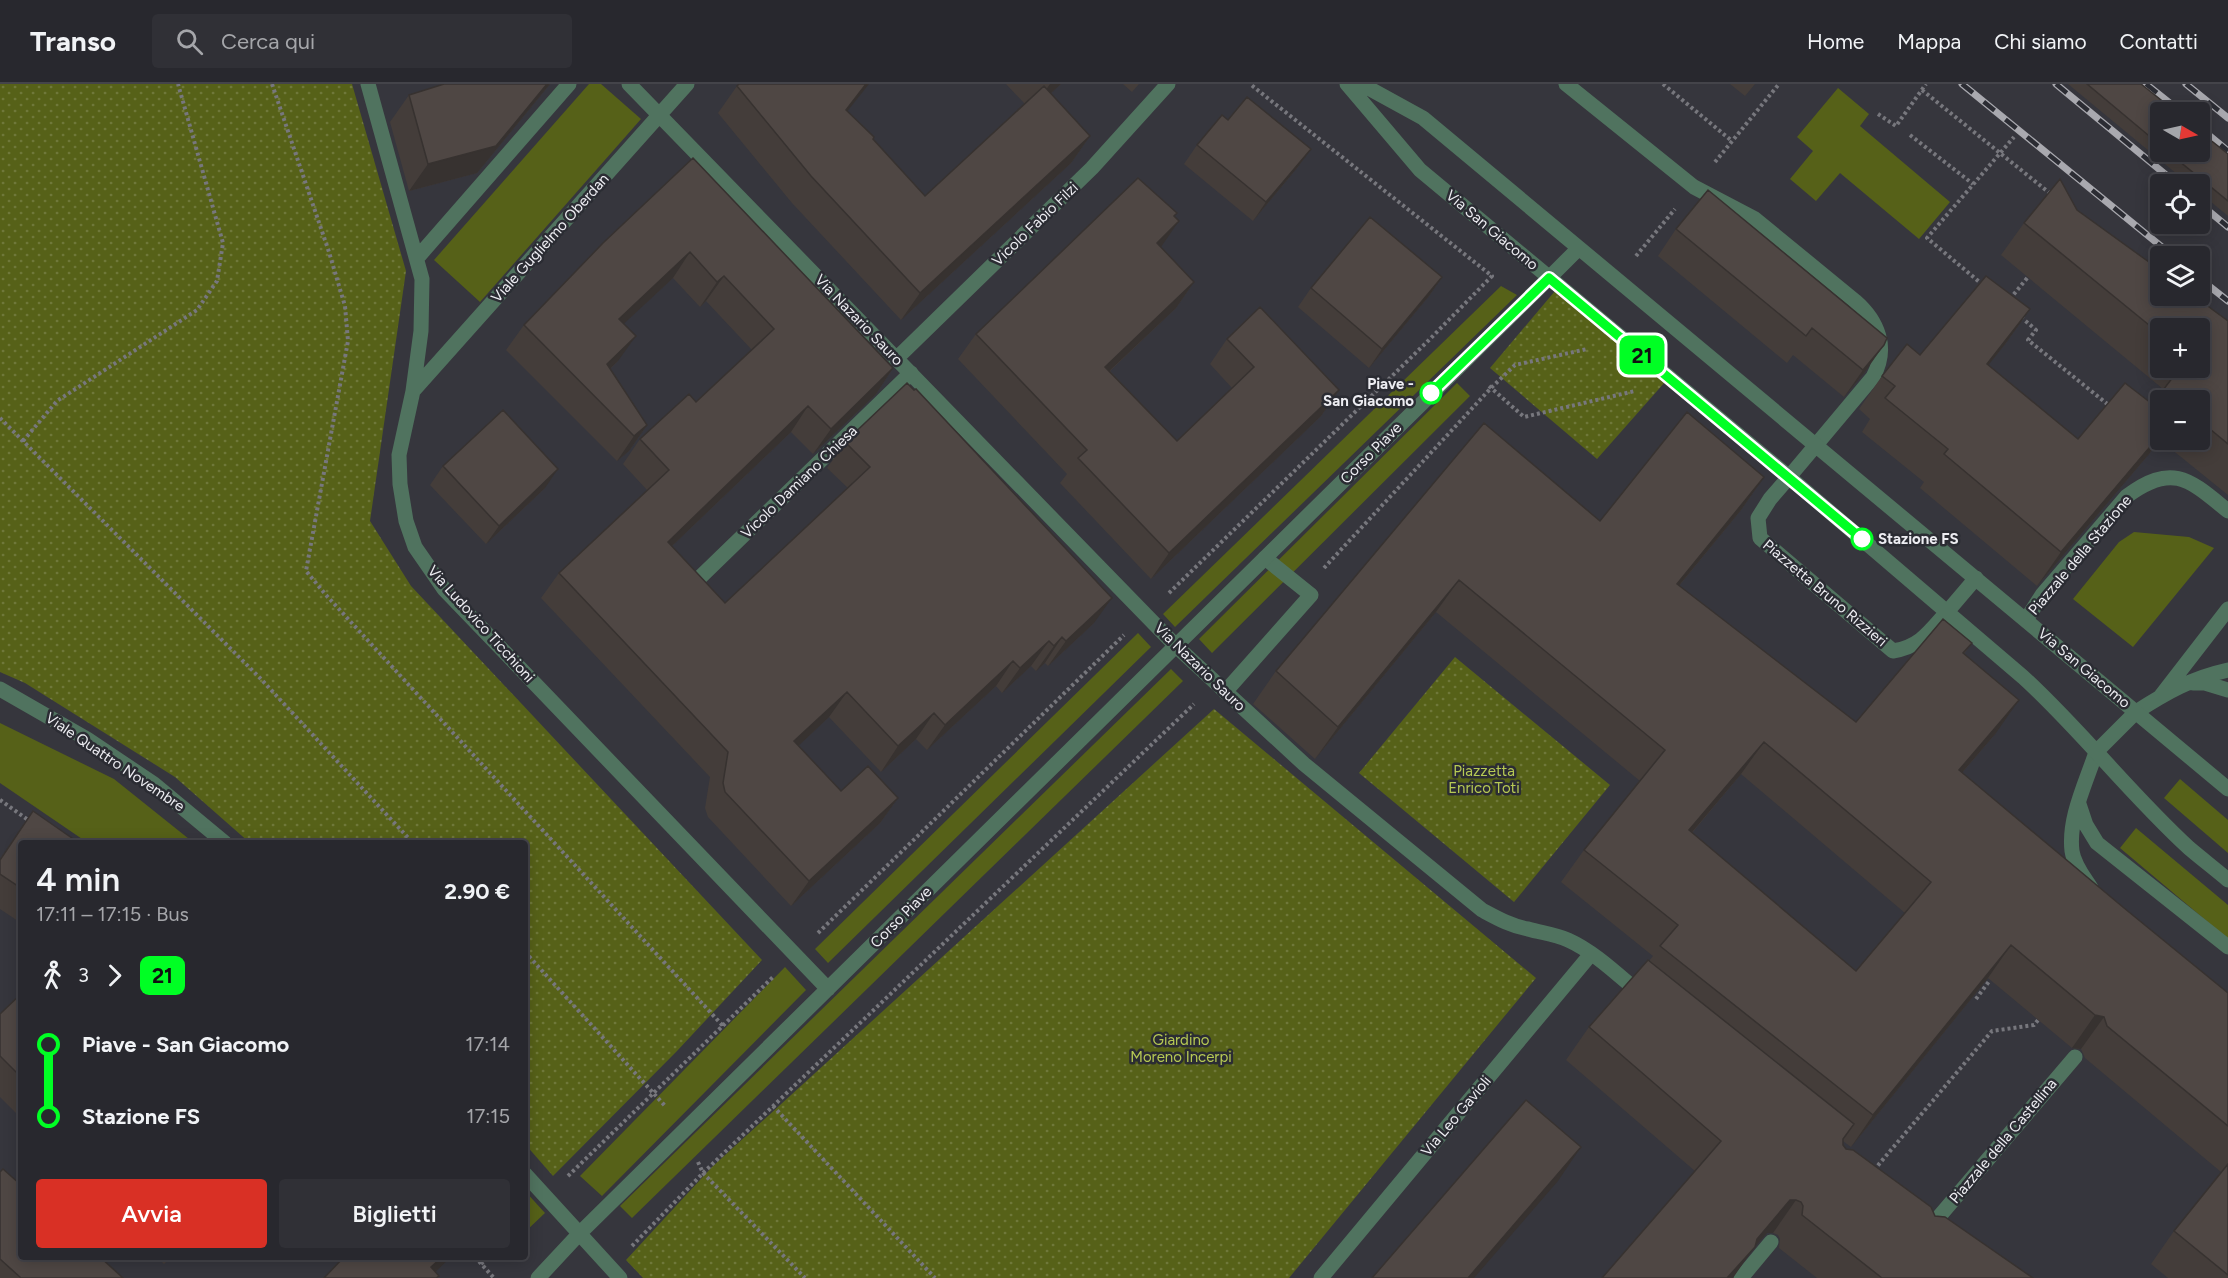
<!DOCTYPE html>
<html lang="it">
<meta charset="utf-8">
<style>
body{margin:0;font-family:Figtree,sans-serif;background:#303036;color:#f1f3f6;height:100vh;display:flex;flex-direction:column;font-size:22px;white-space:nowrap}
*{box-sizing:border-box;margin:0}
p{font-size:20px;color:#a5a6aa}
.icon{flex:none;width:33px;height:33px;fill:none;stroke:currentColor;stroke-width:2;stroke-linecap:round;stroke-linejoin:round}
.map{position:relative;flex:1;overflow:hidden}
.drawer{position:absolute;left:18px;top:756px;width:510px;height:420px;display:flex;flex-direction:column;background:#28282e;border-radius:6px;box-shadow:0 3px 15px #0003,0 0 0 2px #44444a}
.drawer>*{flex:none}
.badge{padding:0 12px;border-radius:9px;font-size:21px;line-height:39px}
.needle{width:39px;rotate:99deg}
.buttons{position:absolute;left:2150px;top:18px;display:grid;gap:12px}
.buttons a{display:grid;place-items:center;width:60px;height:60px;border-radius:6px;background:#28282e;box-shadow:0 3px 15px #0003,0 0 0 2px #44444a;font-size:30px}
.map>.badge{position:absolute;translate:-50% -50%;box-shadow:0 0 0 3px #fff}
.legs{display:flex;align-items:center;gap:9px;height:66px;padding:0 18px;font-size:20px}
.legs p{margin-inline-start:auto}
.headline{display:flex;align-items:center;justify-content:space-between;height:102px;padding:0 18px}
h1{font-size:33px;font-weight:600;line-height:45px}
.button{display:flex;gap:12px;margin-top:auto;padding:12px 18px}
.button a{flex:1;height:69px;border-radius:6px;background:#d93025;color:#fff;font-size:24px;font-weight:600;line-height:69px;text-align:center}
.button a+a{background:#303036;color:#f1f3f6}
ul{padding:0 18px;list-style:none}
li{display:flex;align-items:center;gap:21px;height:72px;font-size:22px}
li i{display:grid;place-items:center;width:9px;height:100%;margin:0 8px;background:currentColor}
li i::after{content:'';width:15px;height:15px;margin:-8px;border:4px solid;border-radius:50%;background:#28282e}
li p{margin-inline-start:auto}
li:first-child i{background:linear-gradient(#0000 50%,currentColor 0)}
li:last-child i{background:linear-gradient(currentColor 50%,#0000 0)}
header{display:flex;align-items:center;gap:36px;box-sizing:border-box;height:84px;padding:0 30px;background:#28282e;border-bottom:2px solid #44444a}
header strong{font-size:28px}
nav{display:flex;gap:33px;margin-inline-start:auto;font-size:21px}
.search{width:420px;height:54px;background:#303036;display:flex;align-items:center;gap:15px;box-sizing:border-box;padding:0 21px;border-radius:6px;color:#a5a6aa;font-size:22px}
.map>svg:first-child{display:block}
.grass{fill:#566118}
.park{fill:url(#park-dots)}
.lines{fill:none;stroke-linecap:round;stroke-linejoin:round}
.path{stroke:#77777d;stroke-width:4;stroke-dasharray:3 3;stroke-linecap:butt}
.service{stroke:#50735f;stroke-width:15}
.minor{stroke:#50735f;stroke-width:15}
.tertiary{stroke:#50735f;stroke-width:15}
.rail-casing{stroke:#a9a9af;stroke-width:7}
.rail{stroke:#2b2c33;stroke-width:4.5;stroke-dasharray:14;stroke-linecap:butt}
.wall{fill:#443d3a;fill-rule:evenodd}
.shaded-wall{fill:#373230}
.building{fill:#4f4744;stroke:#373230;stroke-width:1.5;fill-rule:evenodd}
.line-1-casing{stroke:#fff;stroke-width:14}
.line-1{stroke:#00ff24;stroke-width:9}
.stop-1-dot{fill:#fff;stroke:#00ff24;stroke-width:3}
.labels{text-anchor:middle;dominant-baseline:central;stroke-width:5;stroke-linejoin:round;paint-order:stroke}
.street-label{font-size:15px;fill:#ededf2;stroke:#2b2c33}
.stop-label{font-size:15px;font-weight:bold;fill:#ededf2;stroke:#2b2c33;text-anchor:end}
.park-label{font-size:15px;fill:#b7ca54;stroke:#2b2c33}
</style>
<header>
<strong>Transo</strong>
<div class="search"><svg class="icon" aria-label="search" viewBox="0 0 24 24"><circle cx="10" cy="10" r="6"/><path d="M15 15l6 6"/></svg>Cerca qui</div>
<nav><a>Home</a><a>Mappa</a><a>Chi siamo</a><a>Contatti</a></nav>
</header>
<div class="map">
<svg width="2228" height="1194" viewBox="0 0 2228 1194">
<defs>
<pattern id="park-dots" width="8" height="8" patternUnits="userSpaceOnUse" patternTransform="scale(1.5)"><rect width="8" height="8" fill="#566118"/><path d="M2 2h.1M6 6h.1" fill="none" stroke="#6f783a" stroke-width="1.8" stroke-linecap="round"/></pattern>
</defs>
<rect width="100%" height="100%" fill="#36363d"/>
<path class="grass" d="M 589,0 L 601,0 L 641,35 L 480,218 L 434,176 Z
M 1838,4 L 1869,30 L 1860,42 L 1950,118 L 1919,155 L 1840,89 L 1816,117 L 1790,95 L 1813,67 L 1797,53 Z
M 1501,202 L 1517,211 L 1175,543 L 1163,530 Z
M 1457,299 L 1470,312 L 1212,569 L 1199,555 Z
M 2134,448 L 2189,453 L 2214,464 L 2133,563 L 2073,515 L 2119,458 Z
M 1138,549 L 1151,563 L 828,879 L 815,865 Z
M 1171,585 L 1183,597 L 632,1134 L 620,1122 Z
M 0,639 L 114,695 L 194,759 L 88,759 L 0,699 Z
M 2180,695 L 2228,736 L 2228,769 L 2164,714 Z
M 2136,744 L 2228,821 L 2228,855 L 2120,764 Z
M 785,883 L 806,906 L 602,1112 L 580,1092 Z
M 525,1107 L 545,1129 L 525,1148 Z"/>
<path class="park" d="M 0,0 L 352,0 L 406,187 L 370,437 L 411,502 L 762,876 L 677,967 L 553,1092 L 525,1060 L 525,759 L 250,759 L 175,693 L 25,599 L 0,588 Z
M 1555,207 L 1665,298 L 1597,375 L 1490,284 Z
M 1455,573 L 1610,701 L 1514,818 L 1359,689 Z
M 1214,625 L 1536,894 L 1289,1194 L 643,1194 L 626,1176 L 712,1083 Z"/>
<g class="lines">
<path class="path" d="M 272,0 L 329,168 L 345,222 L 348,257 L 306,487 L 326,511 L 723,942
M 1663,0 L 1732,57
M 1922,6 L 2052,111
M 1878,30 L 1896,42 L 1926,0
M 1910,51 L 1973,100
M 1715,78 L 1779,0
M 1636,172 L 1675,125
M 1983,201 L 1927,154 L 2014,53
M 2010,215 L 2028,193
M 2021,233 L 2036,246 L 2028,256 L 2111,323
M 1489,302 L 1524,333 L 1635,307
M 0,334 L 260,594 L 413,759
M 23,357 L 57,317 L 197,226 L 217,197 L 223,159 L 178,0
M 1324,484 L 1491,304 L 1515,281 L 1587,265
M 1169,509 L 1429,256 L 1492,192 L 1250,0
M 0,716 L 31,738
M 818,849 L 1124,551
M 525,868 L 666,1023
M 1976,915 L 1990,896
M 773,1022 L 935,1194
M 698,1078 L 703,1089 L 805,1194
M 1874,1086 L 1992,947 L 2034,941 L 2038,936
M 568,1092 L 774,892
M 632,1162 L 703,1089 L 1194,620
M 475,1173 L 494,1194
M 481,1180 L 488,1173"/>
<path class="service" d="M 1566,0 L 1694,103 L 1755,135 L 1855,217 C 1878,237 1889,264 1873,293 L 1816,361
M 2026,536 L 2042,511 L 2127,412 C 2173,378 2190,396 2228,427
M 2193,599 L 2205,599 L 2228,606
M 1225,608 L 1311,511 L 1265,474
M 2160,613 L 2228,525
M 2136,628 C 2167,608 2192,594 2228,586
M 2079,720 L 2086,741 L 2097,759 L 2228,863
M 2091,804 C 2084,793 2074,781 2072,767 C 2068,734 2086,699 2096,668"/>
<path class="minor" d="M 368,0 L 422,195 L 421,247 L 413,307 L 399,371 L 400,400 L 406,437 L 415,463 L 444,505 L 828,905
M 629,0 L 1176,562 L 1304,680 L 1482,826 C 1497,834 1511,842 1528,845 C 1542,849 1555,850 1568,856 C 1595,868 1620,893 1642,911
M 418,173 L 569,0
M 896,275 L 1092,84 L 1168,0
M 413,307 L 687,0
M 1789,393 L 1770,415 L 1758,434 L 1760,454 L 1893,567 C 1920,563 1930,547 1947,528
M 687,506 L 911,289
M 0,605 L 87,655 L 154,700 L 225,759
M 525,1090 L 620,1194
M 1926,1148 L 2075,973
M 538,1194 L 579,1150 L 1549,194
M 1321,1194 L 1591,870
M 1741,1194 L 1771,1158"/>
<path class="tertiary" d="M 1347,0 L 1420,86 L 1789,393 L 2023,593 C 2081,646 2130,710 2189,764 C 2202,775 2215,785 2228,796
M 1361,0 L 1423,34 L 2228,705
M 1549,194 L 1579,164
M 1789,393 L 1816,361
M 1947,528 L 1976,494
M 2096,668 L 2136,628"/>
<g class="rail-casing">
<path id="rail" d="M 1962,0 L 2173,172
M 2056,0 L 2177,100
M 2146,0 L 2181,28
M 2186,0 L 2228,34
M 2199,43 L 2228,67
M 2199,119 L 2228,143
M 2199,194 L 2228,217"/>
</g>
<use href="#rail" class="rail"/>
</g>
<path class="wall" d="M 444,0 L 550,0 L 477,89 L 409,107 L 390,38 L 409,11 Z
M 1006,0 L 1061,0 L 1051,9 L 1090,52 L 1071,79 L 901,236 L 792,119 L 718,29 L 737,2 L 847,27 L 925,112 L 1025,20 Z
M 1123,0 L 1139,0 L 1132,8 Z
M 1730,0 L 1755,0 L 1745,12 Z
M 2068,0 L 2141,0 L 2160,28 L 2160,68 L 2199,68 L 2228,70 L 2228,132 L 2199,108 L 2199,100 L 2189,100 Z
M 1228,36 L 1311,65 L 1297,84 L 1253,137 L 1184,80 L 1197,61 Z
M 693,74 L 893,284 L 876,310 L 813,370 L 791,348 L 672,462 L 725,519 L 848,404 L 827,384 L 845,358 L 1094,539 L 1048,582 L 1045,579 L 1036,587 L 1031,582 L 1002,609 L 996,602 L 927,666 L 916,655 L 881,688 L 829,633 L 798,662 L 841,707 L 898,714 L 880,739 L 791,822 L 708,733 L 705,724 L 710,693 L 541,514 L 559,489 L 647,406 L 623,380 L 640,355 L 696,318 L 752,266 L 706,217 L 700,223 L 673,194 L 623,240 L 618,277 L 610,285 L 647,341 L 629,367 L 617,377 L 506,266 L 524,241 Z
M 1708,106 L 1865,288 L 1844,313 L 1793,271 L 1787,279 L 1658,172 L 1676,145 Z
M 2077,126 L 2228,237 L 2228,411 L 2160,356 L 2199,356 L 2199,316 L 2160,316 L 2160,355 L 2149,370 L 2037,502 L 1920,404 L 1924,398 L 1862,348 L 1870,335 L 1859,325 L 1882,292 L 1920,271 L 2030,225 L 2006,259 L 1988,281 L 2078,355 L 2153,320 L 2163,305 L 2001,171 L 2024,139 ZM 2160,244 L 2199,284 L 2160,284 Z
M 1175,132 L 1161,163 L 1194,198 L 1176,224 L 1110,287 L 1177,357 L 1232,304 L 1210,280 L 1227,255 L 1339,306 L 1321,332 L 1151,495 L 1060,399 L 1067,390 L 958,275 L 976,250 Z
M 1442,193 L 1429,212 L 1369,284 L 1298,223 L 1311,204 Z
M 1484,339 L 1600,437 L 1764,393 L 1741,426 L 1679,502 L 1856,638 L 1972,559 L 1964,570 L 1996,649 L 1962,689 L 2124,824 L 2228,909 L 2228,1194 L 2168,1194 L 2151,1180 L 2174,1147 L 2221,1088 L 2085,974 L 2081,965 L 2072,964 L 1988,894 L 1851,1063 L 1843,1057 L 1843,1061 L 1846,1065 L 1935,1132 L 2033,1194 L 1817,1194 L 1779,1164 L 1780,1155 L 1778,1151 L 1773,1149 L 1767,1149 L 1566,976 L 1589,943 L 1649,877 L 1653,872 L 1561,798 L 1584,766 L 1640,697 L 1436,528 L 1315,675 L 1253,620 L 1276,587 ZM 1741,690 L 1905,829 L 1856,887 L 1692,749 Z
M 443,382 L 545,404 L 486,460 L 430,401 Z
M 33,727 L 21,759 L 21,839 L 0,825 L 0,775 Z
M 21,910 L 21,1034 L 0,1013 L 0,930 Z
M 0,1088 L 123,1194 L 0,1194 Z
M 157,1173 L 171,1173 L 164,1180 Z"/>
<path class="shaded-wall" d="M 547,0 L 550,0 L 477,89 L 409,107 L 428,80 Z
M 866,0 L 869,0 L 827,53 L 846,26 Z
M 1050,0 L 1061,0 L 1031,27 Z
M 1090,52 L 1071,79 L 901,236 L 920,209 Z
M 1311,65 L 1297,84 L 1253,137 L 1266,118 Z
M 1179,137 L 1161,163 L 1139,184 L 1157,159 Z
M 690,168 L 673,194 L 601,261 L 619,235 Z
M 724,192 L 706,217 L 700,223 L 717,198 Z
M 1442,193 L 1429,212 L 1369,284 L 1382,265 Z
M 1194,198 L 1176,224 L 1087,308 L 1105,283 Z
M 2030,225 L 2006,259 L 1963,313 L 1987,280 Z
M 636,252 L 618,277 L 589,305 L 607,280 Z
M 1884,261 L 1865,288 L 1844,313 L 1863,286 Z
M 893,284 L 876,310 L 813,370 L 831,345 Z
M 1339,306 L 1321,332 L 1151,495 L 1169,469 Z
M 808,322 L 791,348 L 650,483 L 668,458 Z
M 647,341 L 629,367 L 617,377 L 634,352 Z
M 2160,351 L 2160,354 L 2149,370 L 2037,502 L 2061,468 Z
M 558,385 L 545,404 L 486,460 L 499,442 Z
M 1764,393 L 1741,426 L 1654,532 L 1677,500 Z
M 1459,496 L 1436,528 L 1315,675 L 1338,643 Z
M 1112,514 L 1094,539 L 1048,582 L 1066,557 Z
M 1062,553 L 1045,579 L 1036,587 L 1054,562 Z
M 1049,557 L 1031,582 L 1002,609 L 1020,584 Z
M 1013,577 L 996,602 L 927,666 L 945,641 Z
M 847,608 L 829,633 L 776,683 L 794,657 Z
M 2019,616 L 1996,649 L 1936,719 L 1959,686 Z
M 934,629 L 916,655 L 881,688 L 898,662 Z
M 1764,658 L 1741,690 L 1666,779 L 1689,746 Z
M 898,714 L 880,739 L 791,822 L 809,797 Z
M 2011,861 L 1988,894 L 1851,1063 L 1873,1031 Z
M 2095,931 L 2104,933 L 2081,965 L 2072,964 Z
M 1581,1063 L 1558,1097 L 1474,1194 L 1468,1194 Z
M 1790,1116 L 1796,1116 L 1773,1149 L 1767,1149 L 1753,1165 L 1733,1194 L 1727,1194 L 1757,1155 Z
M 442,1173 L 451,1173 L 429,1194 L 431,1183 Z"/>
<path class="building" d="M 444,0 L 547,0 L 496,62 L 428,80 L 409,11 Z
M 739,0 L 866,0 L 846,26 L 874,53 L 873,55 L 925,112 L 1044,2 L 1090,52 L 920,209 L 811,92 L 737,2 Z
M 2087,0 L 2141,0 L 2176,28 L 2160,28 L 2160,61 Z
M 1247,13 L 1311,65 L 1266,118 L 1197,61 L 1222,31 L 1228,36 Z
M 2199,47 L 2228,70 L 2228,117 L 2168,68 L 2199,68 Z
M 693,74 L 893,284 L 831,345 L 808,322 L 668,458 L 725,519 L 870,383 L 845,358 L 907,299 L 914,306 L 916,305 L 1112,514 L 1066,557 L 1062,553 L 1054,562 L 1049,557 L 1020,584 L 1013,577 L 945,641 L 934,629 L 898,662 L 847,608 L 794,657 L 841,707 L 868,682 L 898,714 L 809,797 L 725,708 L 723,699 L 728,668 L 559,489 L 669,386 L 640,355 L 689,310 L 696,318 L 774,245 L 724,192 L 717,198 L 690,168 L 619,235 L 636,252 L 607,280 L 647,341 L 634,352 L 524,241 L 603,159 Z
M 1138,94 L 1177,129 L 1174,132 L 1179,137 L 1157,159 L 1194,198 L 1105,283 L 1177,357 L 1254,283 L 1227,255 L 1260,223 L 1339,306 L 1169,469 L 1078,374 L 1087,366 L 976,250 Z
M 2060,95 L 2077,126 L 2160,186 L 2160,212 L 2194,212 L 2228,237 L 2228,360 L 2199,336 L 2199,316 L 2176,316 L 2163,306 L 2180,284 L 2199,284 L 2199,244 L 2160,244 L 2160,250 L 2024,139 Z
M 1708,106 L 1887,254 L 1884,261 L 1863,286 L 1812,244 L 1806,252 L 1676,145 Z
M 1370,133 L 1442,193 L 1382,265 L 1311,204 Z
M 1986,192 L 2030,225 L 1987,280 L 2078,355 L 2125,299 L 2160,326 L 2160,351 L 2061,468 L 1944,370 L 1948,365 L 1885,314 L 1895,302 L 1882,292 L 1907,260 L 1920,271 Z
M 503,326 L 558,385 L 499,442 L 443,382 Z
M 1687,328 L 1764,393 L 1677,500 L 1856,638 L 1943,535 L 1972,559 L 1963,569 L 2019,616 L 1959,686 L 2124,824 L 2228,909 L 2228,1042 L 2107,942 L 2104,933 L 2095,931 L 2011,861 L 1873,1031 L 1660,862 L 1678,841 L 1584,766 L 1665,666 L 1459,496 L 1338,643 L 1276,587 L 1484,339 L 1600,437 ZM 1764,658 L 1931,798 L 1856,887 L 1689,746 Z
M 33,727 L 79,759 L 21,759 L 21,804 L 0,790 L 0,776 Z
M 1648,876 L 1854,1040 L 1843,1055 L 1843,1061 L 1846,1065 L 1853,1066 L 1931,1123 L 1935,1132 L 1945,1133 L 2033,1194 L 1882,1194 L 1802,1131 L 1803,1122 L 1801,1118 L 1796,1116 L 1790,1116 L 1757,1155 L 1755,1163 L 1727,1194 L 1602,1194 L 1721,1057 L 1589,943 Z
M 21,910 L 21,993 L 0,972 L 0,930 Z
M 1526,1016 L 1581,1063 L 1468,1194 L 1372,1194 Z
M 2228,1080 L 2228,1191 L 2174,1147 Z
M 3,1085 L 21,1101 L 21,1173 L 100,1173 L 123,1194 L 21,1194 L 0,1175 L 0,1088 Z
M 344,1173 L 442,1173 L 431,1183 L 439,1192 L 436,1194 L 324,1194 Z"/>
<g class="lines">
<g class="line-1-casing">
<path id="line-1" d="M 1431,309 L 1549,194 L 1862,455"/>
</g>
<use href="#line-1" class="line-1"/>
</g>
<g class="stop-1-dot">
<circle cx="1431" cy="309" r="10"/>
<circle cx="1862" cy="455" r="10"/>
</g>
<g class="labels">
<g class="street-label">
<text transform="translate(1035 140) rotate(-44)">Vicolo Fabio Filzi</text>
<text transform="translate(1492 146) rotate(40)">Via San Giacomo</text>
<text transform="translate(550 154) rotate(-48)">Viale Guglielmo Oberdan</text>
<text transform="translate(859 236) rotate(46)">Via Nazario Sauro</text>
<text transform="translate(1371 369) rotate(-45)">Corso Piave</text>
<text transform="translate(799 398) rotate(-44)">Vicolo Damiano Chiesa</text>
<text transform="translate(2080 471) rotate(-50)">Piazzale della Stazione</text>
<text transform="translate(1825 509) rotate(40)">Piazzetta Bruno Rizzieri</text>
<text transform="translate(481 540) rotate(48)">Via Ludovico Ticchioni</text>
<text transform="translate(1200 583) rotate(44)">Via Nazario Sauro</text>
<text transform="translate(2084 584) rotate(40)">Via San Giacomo</text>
<text transform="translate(115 678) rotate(34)">Viale Quattro Novembre</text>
<text transform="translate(901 833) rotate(-45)">Corso Piave</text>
<text transform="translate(1456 1032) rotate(-50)">Via Leo Gavioli</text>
<text transform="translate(2003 1057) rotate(-50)">Piazzale della Castellina</text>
</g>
<g class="stop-label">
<text x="1414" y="300">Piave -<tspan x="1414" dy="17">San Giacomo</tspan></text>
<text x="1878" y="455" text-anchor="start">Stazione FS</text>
</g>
<g class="park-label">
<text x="1484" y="687">Piazzetta<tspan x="1484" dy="17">Enrico Toti</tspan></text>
<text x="1181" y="956">Giardino<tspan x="1181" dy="17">Moreno Incerpi</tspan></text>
</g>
</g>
</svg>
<div class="buttons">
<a><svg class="needle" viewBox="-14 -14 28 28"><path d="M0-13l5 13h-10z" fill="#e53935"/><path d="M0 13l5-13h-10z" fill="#a5a6aa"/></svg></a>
<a><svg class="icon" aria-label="locate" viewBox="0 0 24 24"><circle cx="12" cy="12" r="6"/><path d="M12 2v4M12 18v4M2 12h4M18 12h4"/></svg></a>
<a><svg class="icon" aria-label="layers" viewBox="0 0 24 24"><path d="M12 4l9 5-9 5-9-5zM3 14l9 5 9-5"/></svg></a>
<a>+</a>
<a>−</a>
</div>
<b class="badge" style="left:1642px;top:271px;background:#00ff24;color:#111">21</b>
<section class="drawer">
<div class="headline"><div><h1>4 min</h1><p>17:11 – 17:15 · Bus</p></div><b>2.90 €</b></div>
<div class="legs"><svg class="icon" aria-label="walk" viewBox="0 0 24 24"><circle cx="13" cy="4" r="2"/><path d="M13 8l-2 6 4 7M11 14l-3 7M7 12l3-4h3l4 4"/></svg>3<svg class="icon" aria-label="forward" viewBox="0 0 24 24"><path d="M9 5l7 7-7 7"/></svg><b class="badge" style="background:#00ff24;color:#111">21</b></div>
<ul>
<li><i style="color:#00ff24"></i><b>Piave - San Giacomo</b><p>17:14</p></li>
<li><i style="color:#00ff24"></i><b>Stazione FS</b><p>17:15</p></li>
</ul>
<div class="button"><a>Avvia</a><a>Biglietti</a></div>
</section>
</div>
